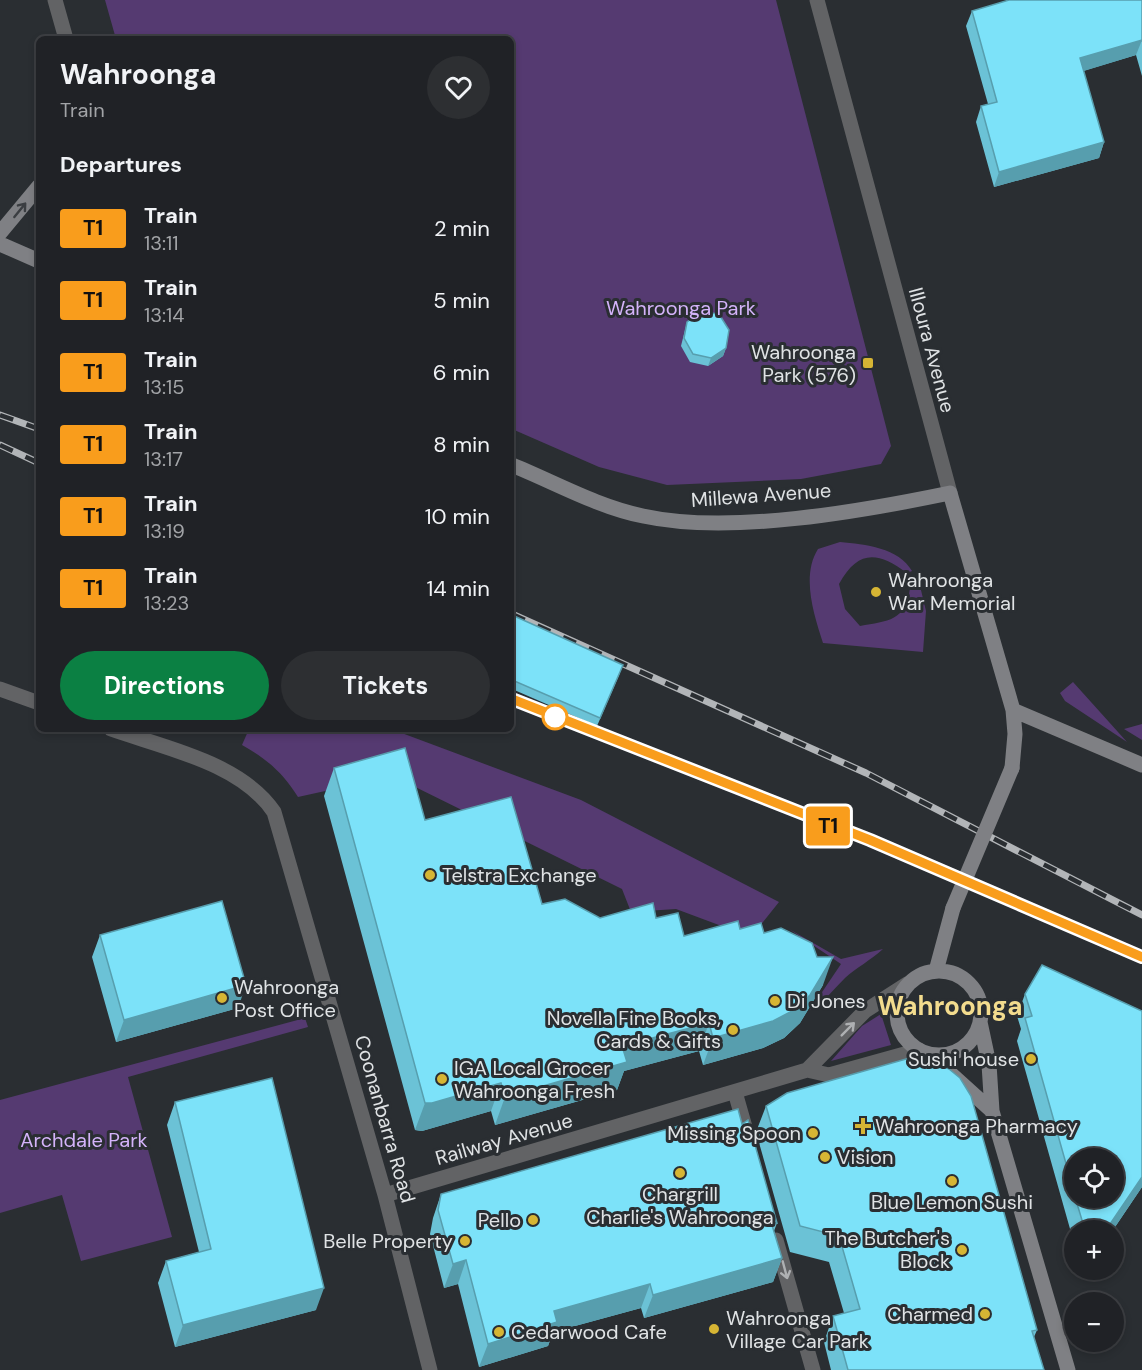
<!DOCTYPE html>
<meta charset="utf-8">
<style>
body{margin:0;font-family:"DM Sans",sans-serif;background:#2d2f32;color:#f1f3f6;height:100vh;display:flex;flex-direction:column;font-size:22px;white-space:nowrap}
*{box-sizing:border-box;margin:0}
p{font-size:20px;color:#a2a4a7}
.icon{flex:none;width:33px;height:33px;fill:none;stroke:currentColor;stroke-width:2;stroke-linecap:round;stroke-linejoin:round}
.map{position:relative;flex:1;overflow:hidden}
.panel{position:absolute;left:36px;top:36px;width:478px;height:696px;display:flex;flex-direction:column;background:#202226;border-radius:9px;box-shadow:0 3px 9px #0003,0 0 0 2px #3d3f43}
.panel>*{flex:none}
.badge{padding:0 12px;border-radius:4px;font-size:21px;line-height:39px}
.buttons{position:absolute;left:1064px;top:1148px;display:grid;gap:12px}
.buttons a{display:grid;place-items:center;width:60px;height:60px;border-radius:50%;background:#202226;box-shadow:0 3px 9px #0003,0 0 0 2px #3d3f43;font-size:30px}
.map>.badge{position:absolute;translate:-50% -50%;box-shadow:0 0 0 3px #fff}
h2{padding:0 24px;font-size:22px;line-height:54px}
.round{display:grid;place-items:center;flex:none;width:63px;height:63px;border-radius:32px;background:#2d2f32}
.headline{display:flex;align-items:center;justify-content:space-between;height:102px;padding:0 24px}
h1{font-size:28px;font-weight:700;line-height:45px}
.button{display:flex;gap:12px;margin-top:auto;padding:12px 24px}
.button a{flex:1;height:69px;border-radius:36px;background:#0b8043;color:#fff;font-size:24px;font-weight:700;line-height:69px;text-align:center}
.button a+a{background:#2d2f32;color:#f1f3f6}
ul{padding:0;list-style:none}
li{display:flex;align-items:center;gap:18px;height:72px;padding:0 24px}
li div{flex:1}
li b{display:block;font-size:22px}
li em{font-style:normal}
li .badge{min-width:66px;font-weight:700;text-align:center}
.map>svg:first-child{display:block}
.green{fill:#553a71}
.lines{fill:none;stroke-linecap:round;stroke-linejoin:round}
.street{stroke:#626365;stroke-width:15}
.secondary{stroke:#7f8084;stroke-width:15}
.rail-casing{stroke:#b2b5b8;stroke-width:7}
.rail{stroke:#2a2e32;stroke-width:4.5;stroke-dasharray:14;stroke-linecap:butt}
.secondary-bridge{stroke:#7f8084;stroke-width:15}
.wall{fill:#6bc2d6;fill-rule:evenodd}
.shaded-wall{fill:#579eae}
.building{fill:#7ce2f9;stroke:#579eae;stroke-width:1.5}
.oneway{stroke:#3b3e42}
.oneway2{stroke:#aeb0b2}
.line-casing{stroke:#fff;stroke-width:14}
.line{stroke:#f99d1c;stroke-width:9}
.poi-dot{fill:#d6b534;stroke:#2a2e32;stroke-width:2}
.stop-dot{fill:#fff;stroke:#f99d1c;stroke-width:3}
.labels{text-anchor:middle;dominant-baseline:central;stroke-width:6;stroke-linejoin:round;paint-order:stroke}
.park-label{font-size:20px;fill:#d4b3fa;stroke:#2a2e32}
.street-label{font-size:20px;fill:#e0e3e5;stroke:#2a2e32}
.poi-label{font-size:20px;fill:#e0e3e5;stroke:#2a2e32;text-anchor:start}
.district-label{font-size:26px;font-weight:bold;fill:#f3dc8e;stroke:#2a2e32}
</style>
<div class="map">
<svg width="1142" height="1370" viewBox="0 0 1142 1370">
<rect width="100%" height="100%" fill="#2a2e32"/>
<path class="green" d="M 105,0 L 776,0 L 891,446 L 881,464 L 801,479 L 667,485 L 599,467 L 512,429 L 512,39 L 116,39 Z
M 840,542 C 865,544 899,548 912,571 L 907,573 C 877,551 858,550 839,584 L 845,609 L 860,626 C 888,621 906,621 910,588 L 920,586 L 926,611 L 923,652 L 823,643 C 814,615 801,576 818,549 Z
M 1073,682 L 1127,742 L 1065,701 L 1060,693 Z
M 1142,724 L 1142,740 L 1124,729 Z
M 249,729 L 391,729 L 581,800 L 779,902 L 751,937 L 676,909 L 631,912 L 622,889 L 393,776 L 298,797 C 283,773 267,759 242,745 Z
M 789,929 L 841,959 L 883,949 C 871,960 856,968 845,978 C 833,990 825,1001 810,1010 L 841,964 Z
M 881,1014 L 891,1045 L 831,1061 L 862,1026 Z
M 305,1018 L 308,1027 L 128,1077 L 172,1237 L 81,1261 L 62,1195 L 0,1213 L 0,1100 Z"/>
<g class="lines">
<path class="street" d="M 55,0 L 66,39
M 817,0 L 950,493
M 0,689 L 39,703
M 111,729 C 165,748 241,763 274,812 L 385,1195 L 430,1370
M 807,1070 L 829,1075 L 919,1050
M 735,1092 L 749,1141
M 385,1195 L 807,1070 L 865,1011 L 907,984
M 776,1240 L 813,1370"/>
<path class="secondary" d="M 0,233 L 39,186
M 0,244 L 39,261
M 512,465 C 554,482 598,507 643,516 C 730,535 863,511 950,493 L 1013,710 L 1015,734 L 1012,768
M 1013,710 L 1142,765
M897 1013a42 42 0 1 1 84 0a42 42 0 1 1-84 0Z
M 936,971 L 953,908
M 980,1022 L 989,1064 L 992,1111 L 1068,1370
M 950,1073 L 992,1111"/>
<g class="rail-casing">
<path id="rail" d="M 0,415 L 39,429
M 0,445 L 39,463
M 512,614 L 866,773 L 1142,915
M 512,699 L 870,840 L 1142,957"/>
</g>
<use href="#rail" class="rail"/>
<path class="secondary-bridge" d="M 953,908 L 1012,768"/>
</g>
<path class="wall" d="M 1142,0 L 1142,76 L 1136,55 L 1083,71 L 1104,142 L 1099,158 L 994,187 L 976,122 L 981,106 L 988,104 L 966,26 L 972,11 Z
M 687,322 L 726,348 L 723,356 L 708,366 L 690,362 L 681,346 Z
M 512,615 L 620,673 L 597,726 L 512,689 Z
M 334,768 L 425,820 L 542,904 L 600,918 L 656,918 L 684,936 L 740,929 L 764,933 L 823,985 L 800,1023 L 784,1038 L 763,1048 L 703,1065 L 699,1051 L 624,1071 L 617,1090 L 495,1125 L 491,1111 L 422,1131 L 415,1130 L 324,796 Z
M 100,935 L 238,1008 L 116,1042 L 92,957 Z
M 1042,965 L 1142,1011 L 1142,1187 L 1113,1230 L 1074,1230 L 1074,1243 L 1017,1041 L 1021,1029 L 1017,1016 L 1025,994 ZM 1074,1158 L 1113,1158 L 1113,1197 L 1074,1197 Z
M 175,1102 L 316,1310 L 175,1347 L 158,1283 L 166,1261 L 199,1252 L 167,1125 Z
M 766,1106 L 1037,1330 L 1034,1337 L 1044,1370 L 831,1370 L 824,1342 L 833,1316 L 844,1313 L 829,1262 L 790,1252 L 756,1132 Z
M 742,1124 L 777,1223 L 774,1231 L 782,1258 L 773,1282 L 644,1318 L 641,1308 L 553,1332 L 548,1346 L 479,1367 L 458,1284 L 444,1288 L 430,1234 L 433,1218 L 441,1194 Z"/>
<path class="shaded-wall" d="M 1142,40 L 1136,55 L 1074,74 L 1080,58 Z
M 1104,142 L 1099,158 L 994,187 L 999,172 Z
M 726,348 L 723,356 L 708,366 L 711,358 Z
M 833,957 L 823,985 L 800,1023 L 784,1038 L 763,1048 L 703,1065 L 713,1038 Z
M 246,985 L 238,1008 L 116,1042 L 124,1020 Z
M 709,1023 L 699,1051 L 624,1071 L 617,1090 L 495,1125 L 505,1097 L 622,1046 Z
M 501,1083 L 491,1111 L 422,1131 L 415,1130 L 425,1103 Z
M 1142,1177 L 1142,1187 L 1113,1230 L 1106,1230 Z
M 782,1258 L 773,1282 L 644,1318 L 653,1295 Z
M 466,1260 L 458,1284 L 444,1288 L 453,1264 Z
M 650,1284 L 641,1308 L 553,1332 L 548,1346 L 479,1367 L 488,1344 L 554,1311 Z
M 324,1288 L 316,1310 L 175,1347 L 183,1325 Z"/>
<path class="building" d="M 1009,0 L 1142,0 L 1142,42 L 1142,40 L 1080,58 L 1104,142 L 999,172 L 981,106 L 997,102 L 972,11 Z
M 701,312 L 719,314 L 729,330 L 726,348 L 711,358 L 693,354 L 684,338 L 687,322 Z
M 512,615 L 623,665 L 600,718 L 512,680 Z
M 405,748 L 425,820 L 511,797 L 542,904 L 565,899 L 600,918 L 653,903 L 656,918 L 678,913 L 684,936 L 738,921 L 740,929 L 761,923 L 764,933 L 781,928 L 812,943 L 817,957 L 833,957 L 810,995 L 794,1010 L 773,1021 L 713,1038 L 709,1023 L 622,1046 L 627,1062 L 505,1097 L 501,1083 L 432,1103 L 425,1103 L 334,768 Z
M 222,901 L 246,985 L 124,1020 L 100,935 Z
M 1042,965 L 1142,1011 L 1142,1177 L 1106,1230 L 1085,1230 L 1075,1197 L 1113,1197 L 1113,1158 L 1074,1158 L 1074,1192 L 1025,1018 L 1032,1016 L 1025,994 Z
M 906,1059 L 937,1062 L 949,1069 L 960,1078 L 971,1096 L 1037,1330 L 1032,1331 L 1044,1370 L 848,1370 L 833,1316 L 860,1309 L 839,1236 L 800,1226 L 766,1106 L 787,1093 Z
M 272,1078 L 324,1288 L 183,1325 L 166,1261 L 211,1249 L 175,1102 Z
M 738,1109 L 742,1124 L 748,1120 L 777,1223 L 771,1222 L 782,1258 L 653,1295 L 650,1284 L 554,1311 L 557,1322 L 488,1344 L 466,1260 L 453,1264 L 438,1210 L 441,1194 Z"/>
<defs><path id="oneway-shaft" d="M-6 0H5M1.5-3L5.5 0L1.5 3" fill="none" stroke-width="1.6" stroke-linecap="round" stroke-linejoin="round" transform="scale(1.5)"/></defs>
<use class="oneway" href="#oneway-shaft" transform="translate(20 210) rotate(-51)"/>
<g class="oneway2">
<use href="#oneway-shaft" transform="translate(848 1029) rotate(-45)"/>
<use href="#oneway-shaft" transform="translate(785 1270) rotate(75)"/>
</g>
<g class="lines">
<g class="line-casing">
<path id="line" d="M 512,699 L 870,840 L 1142,957"/>
</g>
<use href="#line" class="line"/>
</g>
<g class="poi-dot">
<rect x="862" y="357" width="12" height="12" rx="3"/>
<circle cx="876" cy="592" r="6"/>
<circle cx="430" cy="875" r="6"/>
<circle cx="222" cy="998" r="6"/>
<circle cx="775" cy="1001" r="6"/>
<circle cx="733" cy="1030" r="6"/>
<circle cx="1031" cy="1059" r="6"/>
<circle cx="442" cy="1079" r="6"/>
<path d="M860 1117h6v6h6v6h-6v6h-6v-6h-6v-6h6z"/>
<circle cx="813" cy="1133" r="6"/>
<circle cx="825" cy="1157" r="6"/>
<circle cx="680" cy="1173" r="6"/>
<circle cx="952" cy="1181" r="6"/>
<circle cx="533" cy="1220" r="6"/>
<circle cx="465" cy="1241" r="6"/>
<circle cx="962" cy="1250" r="6"/>
<circle cx="985" cy="1314" r="6"/>
<circle cx="714" cy="1329" r="6"/>
<circle cx="499" cy="1332" r="6"/>
</g>
<circle class="stop-dot" cx="555" cy="717" r="12"/>
<g class="labels">
<g class="park-label">
<text x="681" y="308">Wahroonga Park</text>
<text x="84" y="1140">Archdale Park</text>
</g>
<g class="street-label">
<text transform="translate(932 350) rotate(75)">Illoura Avenue</text>
<text transform="translate(761 495) rotate(-4)">Millewa Avenue</text>
<text transform="translate(385 1119) rotate(74)">Coonanbarra Road</text>
<text transform="translate(504 1139) rotate(-16)">Railway Avenue</text>
</g>
<g class="poi-label">
<text x="856" y="352" text-anchor="end">Wahroonga<tspan x="856" dy="23">Park (576)</tspan></text>
<text x="888" y="580">Wahroonga<tspan x="888" dy="23">War Memorial</tspan></text>
<text x="442" y="875">Telstra Exchange</text>
<text x="234" y="987">Wahroonga<tspan x="234" dy="23">Post Office</tspan></text>
<text x="787" y="1001">Di Jones</text>
<text x="721" y="1018" text-anchor="end">Novella Fine Books,<tspan x="721" dy="23">Cards &amp; Gifts</tspan></text>
<text x="1019" y="1059" text-anchor="end">Sushi house</text>
<text x="454" y="1068">IGA Local Grocer<tspan x="454" dy="23">Wahroonga Fresh</tspan></text>
<text x="875" y="1126">Wahroonga Pharmacy</text>
<text x="801" y="1133" text-anchor="end">Missing Spoon</text>
<text x="837" y="1157">Vision</text>
<text x="680" y="1194" text-anchor="middle">Chargrill<tspan x="680" dy="23">Charlie's Wahroonga</tspan></text>
<text x="952" y="1202" text-anchor="middle">Blue Lemon Sushi</text>
<text x="521" y="1220" text-anchor="end">Pello</text>
<text x="950" y="1238" text-anchor="end">The Butcher's<tspan x="950" dy="23">Block</tspan></text>
<text x="453" y="1241" text-anchor="end">Belle Property</text>
<text x="973" y="1314" text-anchor="end">Charmed</text>
<text x="726" y="1318">Wahroonga<tspan x="726" dy="23">Village Car Park</tspan></text>
<text x="511" y="1332">Cedarwood Cafe</text>
</g>
<g class="district-label">
<text x="950" y="1006">Wahroonga</text>
</g>
</g>
</svg>
<div class="buttons">
<a><svg class="icon" aria-label="locate" viewBox="0 0 24 24"><circle cx="12" cy="12" r="6"/><path d="M12 2v4M12 18v4M2 12h4M18 12h4"/></svg></a>
<a>+</a>
<a>−</a>
</div>
<b class="badge" style="left:828px;top:826px;background:#f99d1c;color:#111">T1</b>
<section class="panel">
<div class="headline"><div><h1>Wahroonga</h1><p>Train</p></div><a class="round"><svg class="icon" aria-label="heart" viewBox="0 0 24 24"><path d="M12 20l-8-8c-3-5 5-10 8-4 3-6 11-1 8 4z"/></svg></a></div>
<h2>Departures</h2>
<ul>
<li><span class="badge" style="background:#f99d1c;color:#111">T1</span><div><b>Train</b><p>13:11</p></div><em>2 min</em></li>
<li><span class="badge" style="background:#f99d1c;color:#111">T1</span><div><b>Train</b><p>13:14</p></div><em>5 min</em></li>
<li><span class="badge" style="background:#f99d1c;color:#111">T1</span><div><b>Train</b><p>13:15</p></div><em>6 min</em></li>
<li><span class="badge" style="background:#f99d1c;color:#111">T1</span><div><b>Train</b><p>13:17</p></div><em>8 min</em></li>
<li><span class="badge" style="background:#f99d1c;color:#111">T1</span><div><b>Train</b><p>13:19</p></div><em>10 min</em></li>
<li><span class="badge" style="background:#f99d1c;color:#111">T1</span><div><b>Train</b><p>13:23</p></div><em>14 min</em></li>
</ul>
<div class="button"><a>Directions</a><a>Tickets</a></div>
</section>
</div>
